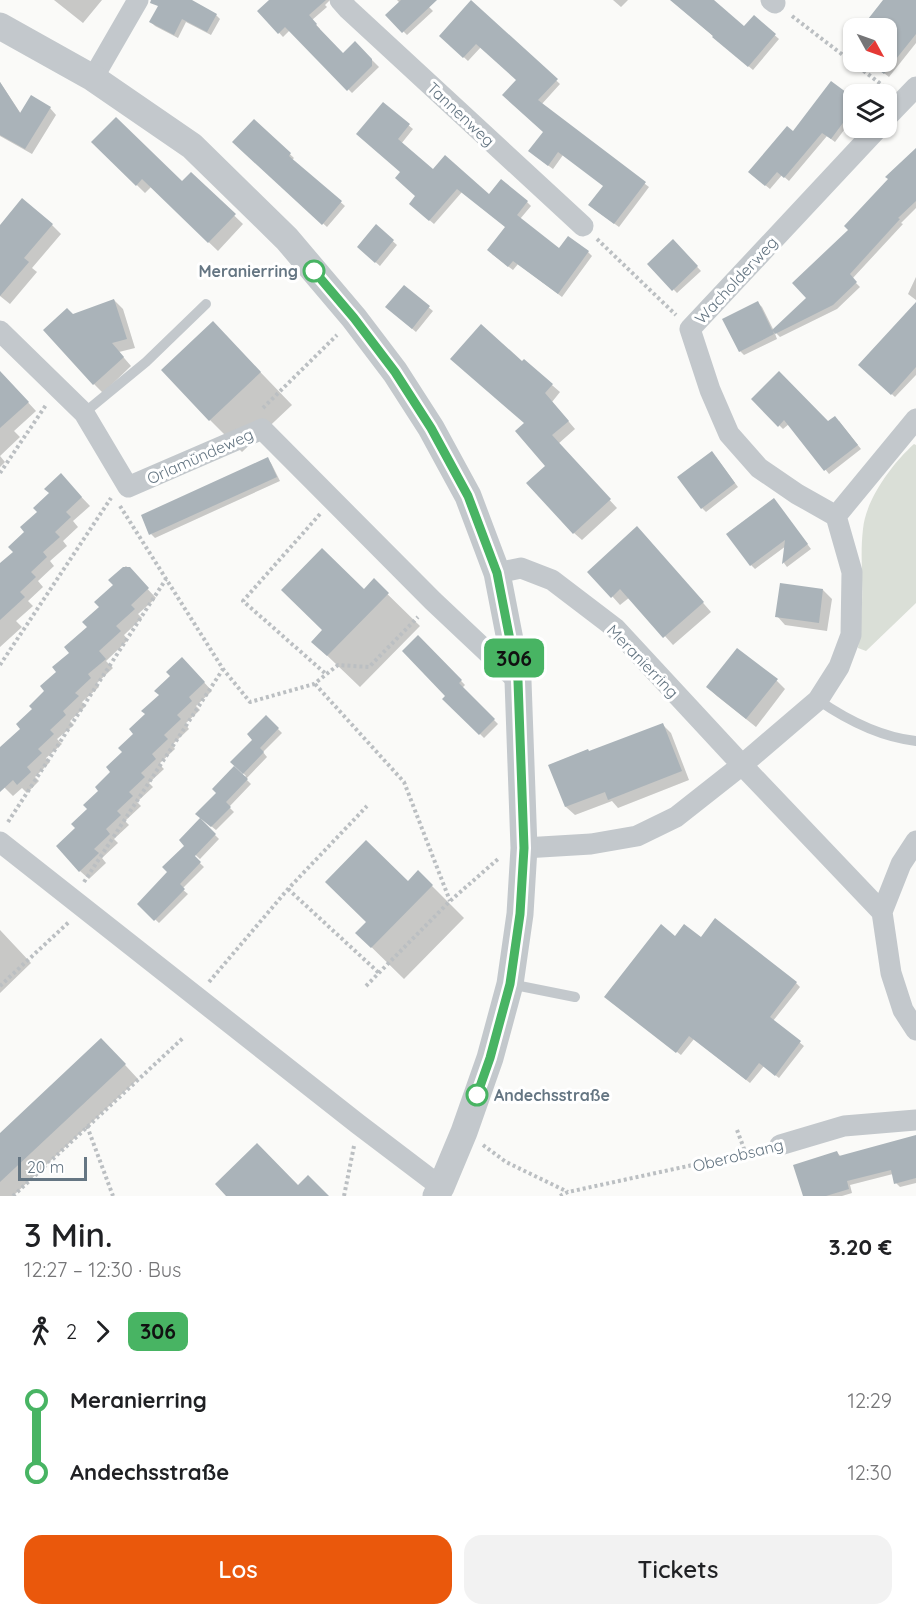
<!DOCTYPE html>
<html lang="de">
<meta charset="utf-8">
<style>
body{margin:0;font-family:Quicksand,sans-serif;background:#f2f2f2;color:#202124;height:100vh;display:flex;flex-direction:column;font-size:22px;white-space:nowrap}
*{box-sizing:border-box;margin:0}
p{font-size:20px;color:#757577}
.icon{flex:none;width:33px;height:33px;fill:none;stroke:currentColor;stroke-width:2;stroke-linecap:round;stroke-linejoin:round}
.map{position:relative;height:1196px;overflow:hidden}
.side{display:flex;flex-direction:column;background:#fff;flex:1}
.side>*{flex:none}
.badge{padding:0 12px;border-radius:9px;font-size:21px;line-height:39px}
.needle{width:39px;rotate:130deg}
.controls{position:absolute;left:843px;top:18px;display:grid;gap:12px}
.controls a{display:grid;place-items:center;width:54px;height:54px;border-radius:12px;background:#fff;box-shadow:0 2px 4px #0004;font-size:30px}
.scale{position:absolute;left:18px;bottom:15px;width:69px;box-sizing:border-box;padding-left:6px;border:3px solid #657683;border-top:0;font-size:16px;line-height:21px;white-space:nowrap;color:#657683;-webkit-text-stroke:4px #fff;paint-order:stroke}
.map>.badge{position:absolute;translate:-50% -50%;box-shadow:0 0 0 3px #fff}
.legs{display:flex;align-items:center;gap:9px;height:66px;padding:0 24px;font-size:20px}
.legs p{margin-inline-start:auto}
.overview{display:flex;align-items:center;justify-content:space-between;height:102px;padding:0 24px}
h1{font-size:33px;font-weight:600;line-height:45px}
.cta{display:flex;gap:12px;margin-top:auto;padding:12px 24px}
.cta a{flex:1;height:69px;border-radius:18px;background:#ea580c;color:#fff;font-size:24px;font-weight:600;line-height:69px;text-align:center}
.cta a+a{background:#f2f2f2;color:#202124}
ul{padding:0 24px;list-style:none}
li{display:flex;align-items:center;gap:21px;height:72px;font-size:22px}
li i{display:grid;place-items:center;width:9px;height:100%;margin:0 8px;background:currentColor}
li i::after{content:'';width:15px;height:15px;margin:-8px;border:4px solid;border-radius:50%;background:#fff}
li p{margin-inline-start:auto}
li:first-child i{background:linear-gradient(#0000 50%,currentColor 0)}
li:last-child i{background:linear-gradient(currentColor 50%,#0000 0)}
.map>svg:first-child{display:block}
.green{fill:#dadfd7}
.shadow{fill:#0003}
.building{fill:#aab3b9}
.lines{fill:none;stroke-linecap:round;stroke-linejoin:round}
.path{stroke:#bbbfc2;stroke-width:4;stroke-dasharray:3 3;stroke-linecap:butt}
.service{stroke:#c3c8cc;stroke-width:10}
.minor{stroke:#c3c8cc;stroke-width:21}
.tertiary{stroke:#c3c8cc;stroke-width:27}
.line-1-casing{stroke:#fff;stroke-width:14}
.line-1{stroke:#48b463;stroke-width:9}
.stop-1-dot{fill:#fff;stroke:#48b463;stroke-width:3}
.labels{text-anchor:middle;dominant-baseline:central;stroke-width:6;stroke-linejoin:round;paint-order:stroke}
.street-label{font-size:16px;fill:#657683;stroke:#fff}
.stop-label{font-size:16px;font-weight:bold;fill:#657683;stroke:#fff;text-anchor:end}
</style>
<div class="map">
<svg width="916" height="1196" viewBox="0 0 916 1196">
<rect width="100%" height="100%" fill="#fafaf8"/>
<path class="green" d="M 914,444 L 916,445 L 916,603 L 866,651 L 858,648 C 860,633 861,618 862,603 C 863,578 860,554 863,529 C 866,499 892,464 914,444 Z"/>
<path class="shadow" d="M 54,0 L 102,0 L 83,23 Z
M 163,0 L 187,0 L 216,15 L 220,19 L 211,35 L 186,22 L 178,38 L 155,26 L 151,22 Z
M 271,0 L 330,0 L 325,5 L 327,7 L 312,20 L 320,29 L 318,30 L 343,55 L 355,43 L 379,67 L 352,93 L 290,30 L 283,37 L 259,11 Z
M 397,0 L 422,0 L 433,11 L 407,35 L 387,15 L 400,3 Z
M 613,0 L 628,0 L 621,7 Z
M 671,0 L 712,0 L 744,28 L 754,17 L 779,39 L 753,70 Z
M 904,0 L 916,0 L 916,43 L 889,77 L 870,62 L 886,62 L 886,28 L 862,28 L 874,14 Z
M 472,2 L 560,84 L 541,105 L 649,187 L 619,227 L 594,209 L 605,186 L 563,155 L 553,169 L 534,155 L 544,132 L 517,80 L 481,47 L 468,61 L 441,36 Z
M 0,82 L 21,114 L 50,108 L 56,115 L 32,154 L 0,136 Z
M 854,100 L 854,117 L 835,142 L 827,136 L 789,181 L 782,175 L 770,189 L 754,176 L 793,134 Z
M 383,104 L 413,129 L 401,144 L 433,171 L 489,196 L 527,202 L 531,206 L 520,219 L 559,250 L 588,252 L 592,256 L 562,297 L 518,264 L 513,270 L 492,254 L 507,228 L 462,192 L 434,224 L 415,208 L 417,196 L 402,172 Z
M 254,121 L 294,158 L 292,160 L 345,206 L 327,227 L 234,142 Z
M 93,142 L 182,183 L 191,174 L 243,224 L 218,251 L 151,187 L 145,193 Z
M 916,150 L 916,208 L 901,223 L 903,224 L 852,279 L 860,287 L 837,309 L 780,337 L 774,331 L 777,339 L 744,355 L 740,351 L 758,303 L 762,307 L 774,331 L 808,298 L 850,230 Z
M 52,225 L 61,234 L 32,268 L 37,272 L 10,304 L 0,296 L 0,227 Z
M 376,226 L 397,245 L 380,266 L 363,251 Z
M 673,241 L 701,271 L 677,293 L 649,264 Z
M 916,277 L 916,300 L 908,294 Z
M 404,287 L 433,311 L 416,332 L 391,311 Z
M 114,300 L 123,309 L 135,348 L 119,352 L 131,366 L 103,393 L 94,384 L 72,316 Z
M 916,304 L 916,375 L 895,397 L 860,365 Z
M 213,323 L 292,405 L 242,452 L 210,420 Z
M 524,361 L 560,392 L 552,402 L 575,429 L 558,444 L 617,508 L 582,540 L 574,533 L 547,466 L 525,424 L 523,363 Z
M 0,380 L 12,385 L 36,411 L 14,431 L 20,437 L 0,456 Z
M 753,399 L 828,423 L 839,421 L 861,449 L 829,474 L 789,424 L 783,429 Z
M 0,456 L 5,462 L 0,467 Z
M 716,457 L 738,487 L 706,512 L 702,508 Z
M 267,459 L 271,463 L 280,481 L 155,538 L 151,534 Z
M 69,484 L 90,506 L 73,521 L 78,527 L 63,541 L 67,546 L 50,561 L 54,566 L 38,581 L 43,587 L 28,601 L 33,606 L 16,621 L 22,627 L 0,647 L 0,565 L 15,552 L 26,532 Z
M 777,504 L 811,549 L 787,567 L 784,563 L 786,546 L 755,569 L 751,565 Z
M 646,537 L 711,612 L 673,645 L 630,597 L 620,605 L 612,596 Z
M 126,566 L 156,598 L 138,614 L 142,618 L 124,635 L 128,640 L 106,661 L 113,668 L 96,684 L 99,687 L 82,702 L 86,706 L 70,721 L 74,725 L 57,739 L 62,744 L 46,758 L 50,762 L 35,777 L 39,781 L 27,793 L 22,788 L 13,796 L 0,783 L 0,757 L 22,729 L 115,585 L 110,580 Z
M 374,581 L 420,626 L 360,687 L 313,642 Z
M 823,590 L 832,599 L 827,631 L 785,625 L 777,616 Z
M 418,637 L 465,685 L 462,688 L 498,724 L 484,738 L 445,699 L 448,696 Z
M 738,650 L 777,681 L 785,689 L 756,727 L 717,696 L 708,687 Z
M 191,668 L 212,691 L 196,706 L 200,710 L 185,724 L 189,729 L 172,745 L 175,749 L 159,764 L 164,769 L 149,783 L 153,787 L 137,802 L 141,806 L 125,821 L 129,825 L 114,839 L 118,843 L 102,858 L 106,863 L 89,879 L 80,871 L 77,828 L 135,734 Z
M 266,717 L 282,733 L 263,752 L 267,757 L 246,779 L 251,784 L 229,807 L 234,812 L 216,830 L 201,818 L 246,776 L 232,762 L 254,740 Z
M 662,724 L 671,733 L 689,780 L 618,808 L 612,801 L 575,815 L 566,807 L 550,766 L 590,753 Z
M 200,820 L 219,839 L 200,859 L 188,848 L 186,850 L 204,867 L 182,889 L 188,894 L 159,923 L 139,904 L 169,872 L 186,846 Z
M 418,872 L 464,918 L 404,979 L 357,933 Z
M 0,930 L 31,963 L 0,993 Z
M 675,938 L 796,983 L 800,987 L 773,1021 L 804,1046 L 779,1078 L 764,1066 L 750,1083 L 694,1039 L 681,1055 L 610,1001 Z
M 114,1053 L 138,1079 L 13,1196 L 0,1196 L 0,1135 Z
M 916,1137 L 916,1183 L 900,1187 L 896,1183 L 893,1174 L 850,1185 L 852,1193 L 842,1196 L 804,1196 L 837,1152 L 841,1157 Z"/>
<path class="building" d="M 151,0 L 192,0 L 217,14 L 207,32 L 182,19 L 174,35 L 149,22 L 158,6 L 150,3 Z
M 269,0 L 326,0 L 309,15 L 317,24 L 316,25 L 343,53 L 355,41 L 372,59 L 372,66 L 347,91 L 285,27 L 278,34 L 257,11 Z
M 401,0 L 437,0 L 402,33 L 385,15 Z
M 471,0 L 558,79 L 538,100 L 646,182 L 614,224 L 588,205 L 603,186 L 558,152 L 548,166 L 528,151 L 543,132 L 502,95 L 516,80 L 476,44 L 463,58 L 439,36 Z
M 670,0 L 714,0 L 744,26 L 754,15 L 776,34 L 748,67 L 712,37 L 713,36 Z
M 883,0 L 916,0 L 916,34 L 884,74 L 868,62 L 886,62 L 886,28 L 861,28 Z
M 831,81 L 854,98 L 854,108 L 831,139 L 822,133 L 784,178 L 777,172 L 765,186 L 748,172 L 787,126 L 793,131 Z
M 0,82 L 20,113 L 31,95 L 51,107 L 25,149 L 0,135 Z
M 383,102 L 410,124 L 398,139 L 433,169 L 445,155 L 489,194 L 501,179 L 528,201 L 517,215 L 559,248 L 568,236 L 589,251 L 558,294 L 513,261 L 508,267 L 487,250 L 505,227 L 457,189 L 429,221 L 409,204 L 415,196 L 395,178 L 400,172 L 356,134 Z
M 116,117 L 182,181 L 191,172 L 236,214 L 208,243 L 142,179 L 136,186 L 91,142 Z
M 254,119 L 291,153 L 289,156 L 342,201 L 322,225 L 232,142 Z
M 916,148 L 916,201 L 898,218 L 900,219 L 850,274 L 857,282 L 833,305 L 775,334 L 773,331 L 774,334 L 739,352 L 722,319 L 758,301 L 772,330 L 806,298 L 792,283 L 848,230 L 844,226 L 888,179 L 885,177 Z
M 22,198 L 53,224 L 24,258 L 29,262 L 0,296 L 0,225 Z
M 376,224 L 394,240 L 375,263 L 357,247 Z
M 673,239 L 698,266 L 672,291 L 647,264 Z
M 404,285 L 430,306 L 412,329 L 385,307 Z
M 114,299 L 127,339 L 112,343 L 124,357 L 93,385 L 43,330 L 67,308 L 73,314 Z
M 916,302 L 916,367 L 891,395 L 858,365 Z
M 213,321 L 261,372 L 209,421 L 161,370 Z
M 481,324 L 522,361 L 524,359 L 553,384 L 545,393 L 569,421 L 552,435 L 611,499 L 573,534 L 526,483 L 545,466 L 515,431 L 524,423 L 450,359 Z
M 0,371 L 29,402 L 0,428 Z
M 779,371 L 828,421 L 835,416 L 858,445 L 824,471 L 784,420 L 778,427 L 751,399 Z
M 712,451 L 735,483 L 701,509 L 677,477 Z
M 268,457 L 277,477 L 149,535 L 141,515 Z
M 61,473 L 82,497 L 66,512 L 71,517 L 55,532 L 60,537 L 43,552 L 47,557 L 31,572 L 36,577 L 20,592 L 25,597 L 0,620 L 0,563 L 13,552 L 8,547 L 24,532 L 20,527 L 37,512 L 33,508 L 49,493 L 44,489 Z
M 774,498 L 808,544 L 782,564 L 785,540 L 750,566 L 726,534 Z
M 637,526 L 704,602 L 663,638 L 620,589 L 611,598 L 587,572 Z
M 322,548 L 364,589 L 374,578 L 389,593 L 327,656 L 311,642 L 322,630 L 281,590 Z
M 123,567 L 130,567 L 149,588 L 131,605 L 135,609 L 116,626 L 121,631 L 99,651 L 106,659 L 88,674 L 91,678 L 75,693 L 79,696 L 63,711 L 66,715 L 50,730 L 54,734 L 38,749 L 42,753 L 27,767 L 31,772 L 17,785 L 13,780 L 0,792 L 0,747 L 20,729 L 16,724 L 32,709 L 29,706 L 44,691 L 40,686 L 56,672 L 52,667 L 69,653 L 64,647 L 87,627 L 82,622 L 99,607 L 94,602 L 113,585 L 108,580 Z
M 780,583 L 823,589 L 819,623 L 775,617 Z
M 418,635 L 462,680 L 459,683 L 495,719 L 479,735 L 442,699 L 445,696 L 402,651 Z
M 737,648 L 778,679 L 746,719 L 706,687 Z
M 182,657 L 205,682 L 189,697 L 192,701 L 177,715 L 181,719 L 164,735 L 168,739 L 152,754 L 156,759 L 141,773 L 145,777 L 129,792 L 133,796 L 117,811 L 121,815 L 106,829 L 110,834 L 94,849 L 99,853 L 79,872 L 56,846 L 75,828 L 71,824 L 87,809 L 83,805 L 98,791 L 95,787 L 110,772 L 106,767 L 122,752 L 118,748 L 133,734 L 129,729 L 145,714 L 141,711 L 159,695 L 154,691 L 170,676 L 166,672 Z
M 266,715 L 279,728 L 260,748 L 264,752 L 243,774 L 230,762 L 252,740 L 247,734 Z
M 663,723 L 682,771 L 608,800 L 605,792 L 565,807 L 548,765 L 588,749 L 589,751 Z
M 234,766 L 248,779 L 226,802 L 231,807 L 211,827 L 195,814 L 216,793 L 212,789 Z
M 200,818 L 216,834 L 195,856 L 188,849 L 201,862 L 180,884 L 185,889 L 154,921 L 137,904 L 167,872 L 162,867 L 184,846 L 179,840 Z
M 366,840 L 408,881 L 418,870 L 433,885 L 371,948 L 355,933 L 366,922 L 325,882 Z
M 715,918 L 797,982 L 770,1017 L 801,1041 L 775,1076 L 759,1063 L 746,1080 L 689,1036 L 676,1053 L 604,997 L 661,924 L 675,936 L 684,924 L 701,937 Z
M 101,1038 L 126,1064 L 0,1182 L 0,1133 Z
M 916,1135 L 916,1178 L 894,1184 L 891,1170 L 847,1181 L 849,1189 L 826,1196 L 803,1196 L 793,1165 L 837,1151 L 839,1156 Z
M 257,1143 L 298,1185 L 308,1175 L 329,1196 L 226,1196 L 215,1184 Z"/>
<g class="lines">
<path class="path" d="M 792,16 L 886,88
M 597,239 L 676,315
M 263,408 L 337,335
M 0,473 L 46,405
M 120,506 L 223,669 L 250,702 L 314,684 L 338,665 L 369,667 L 418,617
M 320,514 L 243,601 L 326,674
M 0,665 L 111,498
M 315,684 L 404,782 L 450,901
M 8,822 L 166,579
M 84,882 L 223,669
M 288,889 L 379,973
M 209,982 L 288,889 L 367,806
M 0,986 L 70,921
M 366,986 L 450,901 L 498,859
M 87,1126 L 113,1196
M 737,1130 L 746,1154
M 483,1145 L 506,1162 L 568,1192
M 13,1196 L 183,1038
M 344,1196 L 354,1146
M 560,1196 L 568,1192 L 762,1150"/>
<path class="service" d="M 84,413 L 146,362 L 206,304
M 818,700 C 847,720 880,737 916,741
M 510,984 L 575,997"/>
<path class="minor" d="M 340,0 L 348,9 L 583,226
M 771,0 L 775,3
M 93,78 L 138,0
M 886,118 L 916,87
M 878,128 L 690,329 L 710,390 L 729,434 L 759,468 L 797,494 L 836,516 L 916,419
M 0,331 L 84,413 L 128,487 L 262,429 L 433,601 L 518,681
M 497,573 L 521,568 L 552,580 L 615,628 L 742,765 L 882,912
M 916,841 L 901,864 L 882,912 L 891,973 L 903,1010 L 916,1030
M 0,842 L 358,1124 L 441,1187
M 524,848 L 591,844 L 637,836 L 676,817 L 742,765 L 818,700 L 839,667 L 851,635 L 852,572 L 836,516
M 780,1145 L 844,1126 L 916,1120"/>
<path class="tertiary" d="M 0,26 L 93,78 L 192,146 L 287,239 L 354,318 L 395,372 L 431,428 L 468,496 L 497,573 L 518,681 L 524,848 L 520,914 L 510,984 L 490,1058 L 464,1132 L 441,1187 L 436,1196"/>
</g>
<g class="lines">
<g class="line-1-casing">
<path id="line-1" d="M 314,271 L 354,318 L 395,372 L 431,428 L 468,496 L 497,573 L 518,681 L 524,848 L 520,914 L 510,984 L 490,1058 L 477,1095"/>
</g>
<use href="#line-1" class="line-1"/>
</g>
<g class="stop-1-dot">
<circle cx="314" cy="271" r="10"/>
<circle cx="477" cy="1095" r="10"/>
</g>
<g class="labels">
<g class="street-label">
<text transform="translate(461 114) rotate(43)">Tannenweg</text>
<text transform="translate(736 280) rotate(-47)">Wacholderweg</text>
<text transform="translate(200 456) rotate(-24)">Orlamündeweg</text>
<text transform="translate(643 661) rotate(46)">Meranierring</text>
<text transform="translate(738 1155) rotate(-14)">Oberobsang</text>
</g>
<g class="stop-label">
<text x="298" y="271">Meranierring</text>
<text x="494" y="1095" text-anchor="start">Andechsstraße</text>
</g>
</g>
</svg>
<div class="controls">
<a><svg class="needle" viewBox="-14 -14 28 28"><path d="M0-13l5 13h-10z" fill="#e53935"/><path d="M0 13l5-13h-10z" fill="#757577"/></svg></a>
<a><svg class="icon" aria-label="layers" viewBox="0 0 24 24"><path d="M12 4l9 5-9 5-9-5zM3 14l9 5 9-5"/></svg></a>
</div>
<div class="scale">20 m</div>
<b class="badge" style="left:514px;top:658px;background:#48b463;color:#111">306</b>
</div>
<section class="side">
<div class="overview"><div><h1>3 Min.</h1><p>12:27 – 12:30 · Bus</p></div><b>3.20 €</b></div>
<div class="legs"><svg class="icon" aria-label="walk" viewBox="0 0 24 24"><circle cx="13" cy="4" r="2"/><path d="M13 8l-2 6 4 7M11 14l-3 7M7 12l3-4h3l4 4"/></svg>2<svg class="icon" aria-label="forward" viewBox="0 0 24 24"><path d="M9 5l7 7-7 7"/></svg><b class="badge" style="background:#48b463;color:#111">306</b></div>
<ul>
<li><i style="color:#48b463"></i><b>Meranierring</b><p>12:29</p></li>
<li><i style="color:#48b463"></i><b>Andechsstraße</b><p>12:30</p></li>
</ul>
<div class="cta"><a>Los</a><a>Tickets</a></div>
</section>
